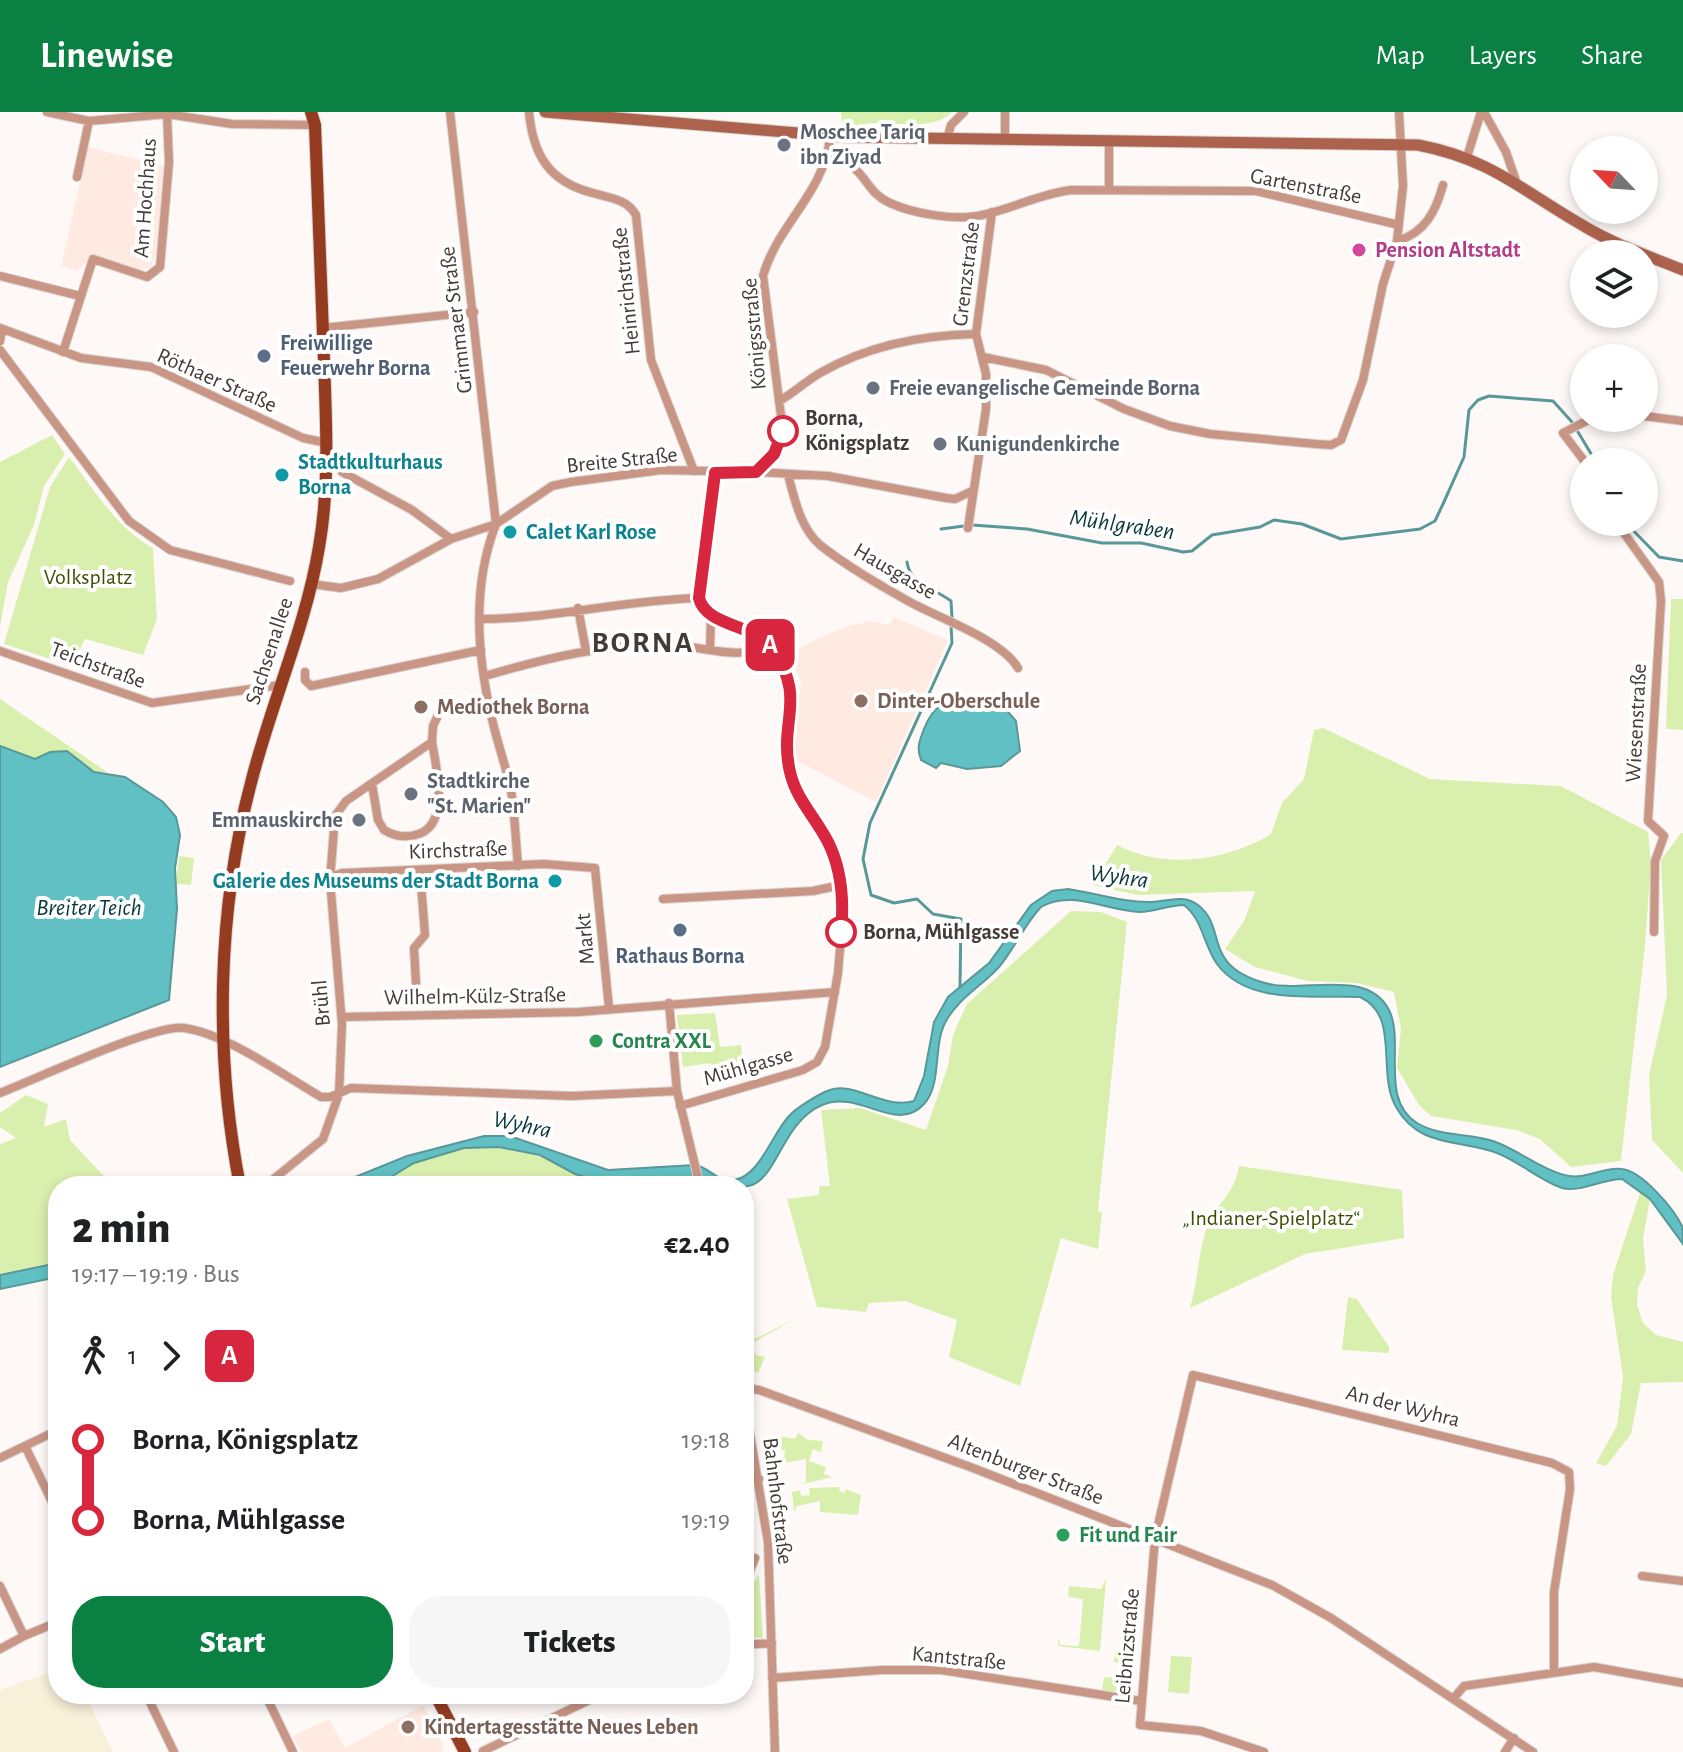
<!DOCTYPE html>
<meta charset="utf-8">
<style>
body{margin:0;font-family:"Alegreya Sans",sans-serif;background:#f6f6f6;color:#202124;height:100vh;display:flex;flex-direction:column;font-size:30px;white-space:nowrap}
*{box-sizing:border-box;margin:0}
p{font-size:26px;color:#757577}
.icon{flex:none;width:44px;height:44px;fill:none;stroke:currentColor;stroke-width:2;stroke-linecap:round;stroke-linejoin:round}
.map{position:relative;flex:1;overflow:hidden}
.panel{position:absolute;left:48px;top:1064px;width:706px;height:528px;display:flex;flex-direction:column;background:#fff;border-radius:32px;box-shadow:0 4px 12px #0003}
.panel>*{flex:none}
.badge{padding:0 16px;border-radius:12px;font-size:28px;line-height:52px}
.needle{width:52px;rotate:295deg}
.buttons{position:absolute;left:1570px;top:24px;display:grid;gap:16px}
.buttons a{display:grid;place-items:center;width:88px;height:88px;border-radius:50%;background:#fff;box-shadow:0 4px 12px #0003;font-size:40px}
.map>.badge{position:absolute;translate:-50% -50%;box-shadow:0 0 0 4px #fff}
.legs{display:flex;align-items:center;gap:12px;height:88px;padding:0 24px;font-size:26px}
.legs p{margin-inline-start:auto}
.headline{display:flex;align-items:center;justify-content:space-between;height:136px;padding:0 24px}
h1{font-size:44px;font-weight:800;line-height:60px}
.primary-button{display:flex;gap:16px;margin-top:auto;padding:16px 24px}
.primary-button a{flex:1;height:92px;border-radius:32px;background:#0b8043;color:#fff;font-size:32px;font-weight:800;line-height:92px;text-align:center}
.primary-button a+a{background:#f6f6f6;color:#202124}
ul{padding:0 24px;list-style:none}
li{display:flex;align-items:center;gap:28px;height:80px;font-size:30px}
li i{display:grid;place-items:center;width:12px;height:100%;margin:0 10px;background:currentColor}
li i::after{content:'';width:20px;height:20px;margin:-10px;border:6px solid;border-radius:50%;background:#fff}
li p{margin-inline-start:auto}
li:first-child i{background:linear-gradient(#0000 50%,currentColor 0)}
li:last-child i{background:linear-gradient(currentColor 50%,#0000 0)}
header{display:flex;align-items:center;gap:48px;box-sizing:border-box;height:112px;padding:0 40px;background:#0b8043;color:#fff}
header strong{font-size:38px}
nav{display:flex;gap:44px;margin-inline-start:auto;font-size:28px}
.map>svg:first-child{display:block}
.commercial{fill:#f9f0da}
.built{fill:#feeae0}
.green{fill:#d9efad}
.water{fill:#60c0c3;stroke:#589899;stroke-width:2}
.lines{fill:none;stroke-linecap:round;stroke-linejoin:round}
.stream{stroke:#589899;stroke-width:3}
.street-casing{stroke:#d9d3d0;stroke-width:10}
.secondary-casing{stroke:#d9d3d0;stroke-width:13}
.primary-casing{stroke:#d9d3d0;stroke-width:14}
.street{stroke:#c99585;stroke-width:8}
.secondary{stroke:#ac624c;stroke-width:11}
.primary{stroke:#953c20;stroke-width:12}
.line-1-casing{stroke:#fff;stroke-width:18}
.line-1{stroke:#d7263d;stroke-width:12}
.worship-dot{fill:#6b7280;stroke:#fff;stroke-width:3}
.hotel-dot{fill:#d1479c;stroke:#fff;stroke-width:3}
.service-dot{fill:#5c6f8a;stroke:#fff;stroke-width:3}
.stop-1-dot{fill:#fff;stroke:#d7263d;stroke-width:4}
.culture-dot{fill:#0f9aa8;stroke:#fff;stroke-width:3}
.education-dot{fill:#8d6e63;stroke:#fff;stroke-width:3}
.leisure-dot{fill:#2e9e5b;stroke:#fff;stroke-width:3}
.labels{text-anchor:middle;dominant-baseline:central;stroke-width:8;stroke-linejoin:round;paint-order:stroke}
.worship-label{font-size:22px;font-weight:bold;fill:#5b616d;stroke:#fff;text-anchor:start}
.street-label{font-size:22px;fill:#443a36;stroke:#fff}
.hotel-label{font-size:22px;font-weight:bold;fill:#b23c85;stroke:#fff;text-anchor:start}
.service-label{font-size:22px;font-weight:bold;fill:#4e5e75;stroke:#fff;text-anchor:start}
.stop-label{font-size:22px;font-weight:bold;fill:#443a36;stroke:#fff;text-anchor:start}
.culture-label{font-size:22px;font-weight:bold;fill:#0d838f;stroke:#fff;text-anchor:start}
.park-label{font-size:22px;fill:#3c4e01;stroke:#fff}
.education-label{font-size:22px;font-weight:bold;fill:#785e54;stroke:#fff;text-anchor:start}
.leisure-label{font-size:22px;font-weight:bold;fill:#27864d;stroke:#fff;text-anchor:start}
.water-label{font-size:24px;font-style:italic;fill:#083739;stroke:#fff}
.district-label{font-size:30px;font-weight:bold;letter-spacing:2px;fill:#443a36;stroke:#fff}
</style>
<header>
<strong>Linewise</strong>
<nav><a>Map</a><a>Layers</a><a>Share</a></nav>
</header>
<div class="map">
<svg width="1683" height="1640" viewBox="0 0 1683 1640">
<rect width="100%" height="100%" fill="#fef9f7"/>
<path class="commercial" d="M 58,1557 L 58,1582 L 85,1582 L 113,1640 L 0,1640 L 0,1578 Z"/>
<path class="built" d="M 88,35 L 164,54 L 157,138 L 151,155 L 140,158 L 94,144 L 77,159 L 61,154 Z
M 893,505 L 948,528 L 876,690 L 793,647 L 801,570 L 789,543 L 816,527 L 846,515 L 870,509 L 890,513 Z
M 423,1593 L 443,1633 L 441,1640 L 301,1640 L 293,1624 L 329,1607 L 345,1636 Z"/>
<path class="green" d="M 841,0 L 952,0 C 933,19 900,10 875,11 C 863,11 855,15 842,14 Z
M 52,323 L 65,342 L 44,374 L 34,413 L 8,470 L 0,515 L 0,350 Z
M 69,345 C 93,376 117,417 153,436 L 157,507 L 143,543 L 85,527 L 72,554 L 4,532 L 50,375 Z
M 1671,487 L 1683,487 L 1683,618 L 1666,617 Z
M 0,587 L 107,660 L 94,661 L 87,653 L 50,640 L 35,647 L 0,634 Z
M 1323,616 L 1430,667 L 1561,674 L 1648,720 L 1651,751 L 1645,833 L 1621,1049 L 1571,1055 L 1540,1027 L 1516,1018 L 1431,1004 L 1419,993 L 1397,956 L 1401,917 L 1394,880 L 1357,871 L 1308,869 L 1255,855 L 1225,837 L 1244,809 L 1255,779 L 1138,783 L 1093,773 L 1117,733 C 1164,758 1227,749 1271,722 L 1282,691 L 1304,667 L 1314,618 Z
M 1681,721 L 1683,721 L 1683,1061 L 1652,1028 L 1649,963 L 1667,883 L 1661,748 Z
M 179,744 L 194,746 L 191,773 L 176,772 Z
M 1071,799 L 1101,800 L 1127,810 L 1098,1099 L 1102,1100 L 1098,1137 L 1061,1126 L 1020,1274 L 949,1245 L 957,1208 L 905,1189 L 869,1191 L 866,1200 L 817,1195 L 787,1087 L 819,1083 L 819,1074 L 830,1074 L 821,998 L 860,996 L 926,1018 L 948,954 L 953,923 L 967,892 Z
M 715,901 L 720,935 L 741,933 L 744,966 L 715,974 L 711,951 L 683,955 L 677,903 Z
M 26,983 L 48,992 L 44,1015 L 66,1007 L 70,1028 L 113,1074 L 58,1074 L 58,1151 L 0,1163 L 0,1032 L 16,1026 L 0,1015 L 0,1001 Z
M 499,1035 L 540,1043 L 575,1062 L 600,1069 L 688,1074 L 376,1074 L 414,1051 L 464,1036 Z
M 1239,1054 L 1402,1078 L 1404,1126 L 1305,1142 L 1190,1196 C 1198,1170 1198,1140 1207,1115 C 1216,1090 1234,1085 1239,1054 Z
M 1641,1078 L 1650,1087 L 1643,1127 L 1646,1159 L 1638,1176 L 1637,1193 L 1643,1211 L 1656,1223 L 1683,1230 L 1683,1270 L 1641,1271 L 1631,1322 L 1606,1354 L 1596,1351 L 1617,1314 L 1623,1265 L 1611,1185 L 1613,1163 Z
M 1348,1185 L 1357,1187 L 1389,1235 L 1389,1241 L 1342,1238 Z
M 795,1207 L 751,1232 L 756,1243 L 765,1245 L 758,1261 C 743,1254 744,1244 744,1228 L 757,1226 Z
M 798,1321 L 808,1328 L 823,1329 L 821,1340 L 813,1337 L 809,1349 L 826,1355 L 824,1362 L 832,1365 L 799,1373 L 806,1370 L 806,1347 L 784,1351 L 785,1338 L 782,1338 L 779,1324 L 795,1327 Z
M 840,1375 L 839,1379 L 844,1381 L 846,1377 L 861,1383 L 858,1403 L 820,1400 L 820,1389 L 797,1394 L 794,1400 L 792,1380 L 800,1378 L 801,1384 L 810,1383 L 809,1376 Z
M 759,1463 L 763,1526 L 744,1525 L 744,1484 Z
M 1106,1467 L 1100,1539 L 1058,1534 L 1058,1525 L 1060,1533 L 1079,1534 L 1083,1487 L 1068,1485 L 1069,1474 L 1101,1477 Z
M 1115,1538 L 1139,1541 L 1132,1543 L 1129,1579 L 1136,1580 L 1135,1582 L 1102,1578 L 1104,1565 L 1125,1567 L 1127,1552 L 1114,1550 Z
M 1171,1544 L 1192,1545 L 1189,1582 L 1168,1580 Z"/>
<path class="water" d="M 969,585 L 1001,592 L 1016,609 L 1020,639 L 1001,654 L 967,657 L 941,651 L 936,656 L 921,648 C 916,635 920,628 924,617 C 933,594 944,588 969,585 Z
M 0,634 L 35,647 L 50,640 L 67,639 L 94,660 L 125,665 L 163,690 L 176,705 L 180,723 L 175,756 L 177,797 L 169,888 L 0,955 Z
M 1068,777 C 1096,781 1124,791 1152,790 C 1168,789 1184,782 1198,793 C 1228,816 1201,853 1265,871 C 1302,882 1367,855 1389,898 C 1405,929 1379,988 1417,1011 C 1440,1025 1469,1021 1493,1029 C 1519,1038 1538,1056 1564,1063 C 1586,1069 1602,1054 1622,1057 C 1642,1059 1674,1097 1682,1114 C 1683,1119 1683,1126 1683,1132 L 1650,1087 L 1622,1067 C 1603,1067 1579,1081 1562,1076 C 1539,1068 1520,1050 1497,1041 C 1458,1027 1419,1036 1396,995 C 1376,960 1401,904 1360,885 C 1315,883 1248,894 1217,852 C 1203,832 1203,808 1184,793 C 1168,793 1155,800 1140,800 C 1107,799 1071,777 1041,795 C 1024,813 1015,836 999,855 C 982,874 957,887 945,911 C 933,934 942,973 924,992 C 896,1023 860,977 822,993 C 783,1010 778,1063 752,1073 C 740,1077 722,1074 710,1074 L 707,1068 L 683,1072 L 600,1070 L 575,1062 L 540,1043 L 499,1035 L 464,1036 L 414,1051 L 376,1074 L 333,1074 L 407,1044 L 484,1024 L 510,1024 L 608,1058 L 695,1053 C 709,1055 717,1070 734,1068 C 760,1064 772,1022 789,1004 C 796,996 820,981 830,978 C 853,969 885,998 914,989 L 924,964 L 934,910 L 948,885 L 989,851 L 1031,793 L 1052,779 Z
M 58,1151 L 58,1165 L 0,1177 L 0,1163 Z"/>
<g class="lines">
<path class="stream" d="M 1578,320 L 1596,350
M 1625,410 L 1659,445 L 1683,449
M 972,413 L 1027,417 L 1102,431 L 1141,431 L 1183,440 L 1192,439 L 1212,423 L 1260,415 L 1274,408 L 1302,412 L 1341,427 L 1420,417 L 1435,409 L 1443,392 L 1464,345 L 1469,298 L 1478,288 L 1489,284 L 1553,289 L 1572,310
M 941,417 L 964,414
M 907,450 C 910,473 934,476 951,489 L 952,506
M 951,514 L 952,531 L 870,711 L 863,747 L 871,783 L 894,791 L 917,787 L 933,802 L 961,807 L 960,875"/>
<g class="street-casing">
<path id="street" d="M 47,0 L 89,9 L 167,2 L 232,12 L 315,13
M 450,0 L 496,412 C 472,473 477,544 492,607 C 498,634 508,659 512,685 C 515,708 516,731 518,754
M 529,0 C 533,43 549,70 593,81 C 610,86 627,87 636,103 L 651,248 L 694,359
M 1005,0 L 1005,28
M 1484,0 L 1506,40 L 1516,69
M 947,27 L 951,13 L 964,0
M 1109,29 L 1109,77
M 828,45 C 869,53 861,78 890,91 C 914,102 957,109 982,103 C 1012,97 1039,82 1071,78 L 1256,79 L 1399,113
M 1467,45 L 1481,0
M 77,65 L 89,9
M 1397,129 C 1425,121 1436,99 1443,73
M 0,164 L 80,184
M 0,216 L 81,246 L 151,255 L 303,326 L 327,331
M 323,216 L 474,200
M 0,229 L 2,217
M 0,238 L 129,409 L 170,438 L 290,469
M 63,240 L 93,147 L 147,165 L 160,155 L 169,50 L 167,2
M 983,245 L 1046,258 L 1124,297 L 1170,314 L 1210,322 L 1316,332 L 1331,333 L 1341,328 L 1363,268 L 1383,172 L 1397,129 L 1403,74 L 1399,0
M 779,289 C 794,281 806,269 820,261 C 867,234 922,223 976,222
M 1644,304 L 1683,309
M 1585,350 L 1563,321 L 1592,306
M 342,360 L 412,398 L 451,427
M 756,360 L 774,342 L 783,319 L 763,164 C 777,113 826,79 830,24
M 788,363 C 795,388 800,415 820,433 C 848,455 878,472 908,489 C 938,506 1001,527 1018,556
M 1616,410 L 1659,470 L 1661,489 L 1648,709 L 1664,724 L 1655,749 L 1654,820
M 968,416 L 986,297 L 986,262 L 976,222 L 992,100
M 311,472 L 341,476 L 378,467 L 451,427 L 496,412 L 552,374 L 571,370 L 661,358 L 756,360 L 828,364 L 946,386 L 955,387 L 972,379
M 699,486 L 715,361
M 578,496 L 586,539
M 480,507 C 553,507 624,488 699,486
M 710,538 L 711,502
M 0,539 L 152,591 L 280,573
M 305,560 L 305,568 L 311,574 L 481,538
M 485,564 C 546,546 608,531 673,533 C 701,534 744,551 769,531
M 372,672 L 378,708 L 384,718 C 394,724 404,726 415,723 C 452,715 436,655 432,630
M 331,765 L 342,761 L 544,752 L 595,756 L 609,896
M 663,787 L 813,779 L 841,773
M 416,872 L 414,836 L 425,823 L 420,759
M 669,891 L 677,979 L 700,1074
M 342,905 L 578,900 L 835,880
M 0,981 C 36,967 154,912 184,916 C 227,922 283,963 321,985 L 330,985 L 351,976 L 572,984 L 677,979
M 680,994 L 803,958 L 817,950 L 825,935 L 838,861 L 843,800 L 837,753 L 828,729 L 793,671 L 787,641 L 792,575 L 783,552 L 769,531 L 704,498 L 699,486
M 265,1074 L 323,1027 L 339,982 L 342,912 L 330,768 L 335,704 L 346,689 L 432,630 L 433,614 L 440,599 L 488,588
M 744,1276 L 759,1278 L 973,1356 L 1272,1473 L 1331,1506 L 1533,1640
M 744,1286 L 768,1430 L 775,1640
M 25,1334 L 58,1402
M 0,1346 L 58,1318
M 744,1366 L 759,1367
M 1642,1464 L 1683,1469
M 744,1473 L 755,1446
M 0,1474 L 24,1524 L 0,1537
M 24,1524 L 48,1514
M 744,1533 L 772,1531
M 772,1566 L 882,1558 L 941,1558 L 1141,1589
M 146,1582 L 174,1640
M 265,1582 L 293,1640
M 1453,1587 L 1464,1574 L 1594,1555 L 1683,1571
M 483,1639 L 602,1582
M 1264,1640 L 1201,1619 L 1140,1613 L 1155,1426 L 1193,1263 L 1552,1351 L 1569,1360 L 1570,1377 L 1554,1480 L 1554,1560
M 1505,1640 L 1514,1626"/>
</g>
<g class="secondary-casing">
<path id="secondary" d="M 545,0 L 845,25 L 1418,33 C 1491,47 1521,78 1582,113 C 1613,132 1649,144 1683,158"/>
</g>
<g class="primary-casing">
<path id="primary" d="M 240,1074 C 214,941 217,797 252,667 C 272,589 306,514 319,435 C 330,373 326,311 324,248 C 321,170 318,91 315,13 L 311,0
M 435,1582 L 465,1640"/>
</g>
<use href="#street" class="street"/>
<use href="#secondary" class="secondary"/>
<use href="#primary" class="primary"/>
</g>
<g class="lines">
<g class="line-1-casing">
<path id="line-1" d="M 783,319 L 774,342 L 756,360 L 715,361 L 699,486 C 706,515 756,512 772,536 C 808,588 778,608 790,660 C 796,687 816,706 828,730 C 842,758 844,790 841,820"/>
</g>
<use href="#line-1" class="line-1"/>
</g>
<g class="worship-dot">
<circle cx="784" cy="33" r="8"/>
<circle cx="873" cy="276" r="8"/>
<circle cx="940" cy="332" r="8"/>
<circle cx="411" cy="682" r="8"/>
<circle cx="359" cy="708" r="8"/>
</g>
<circle class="hotel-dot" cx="1359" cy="138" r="8"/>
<g class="service-dot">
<circle cx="264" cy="244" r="8"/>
<circle cx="680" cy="818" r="8"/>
</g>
<g class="stop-1-dot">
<circle cx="783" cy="319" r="14"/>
<circle cx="841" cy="820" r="14"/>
</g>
<g class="culture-dot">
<circle cx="282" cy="363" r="8"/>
<circle cx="510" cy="420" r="8"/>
<circle cx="555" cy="769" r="8"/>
</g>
<g class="education-dot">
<circle cx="861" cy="589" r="8"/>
<circle cx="421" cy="595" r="8"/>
<circle cx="408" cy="1615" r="8"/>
</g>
<g class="leisure-dot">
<circle cx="596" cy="929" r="8"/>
<circle cx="1063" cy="1423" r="8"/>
</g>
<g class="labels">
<g class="worship-label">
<text x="800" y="20">Moschee Tariq<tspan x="800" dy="25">ibn Ziyad</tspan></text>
<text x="889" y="276">Freie evangelische Gemeinde Borna</text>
<text x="956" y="332">Kunigundenkirche</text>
<text x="427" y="669">Stadtkirche<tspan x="427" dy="25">"St. Marien"</tspan></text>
<text x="343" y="708" text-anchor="end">Emmauskirche</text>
</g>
<g class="street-label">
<text transform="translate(1306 74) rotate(11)">Gartenstraße</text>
<text transform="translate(145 86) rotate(-86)">Am Hochhaus</text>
<text transform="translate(966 162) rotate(-83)">Grenzstraße</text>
<text transform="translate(626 179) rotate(-96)">Heinrichstraße</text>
<text transform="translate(456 208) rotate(-97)">Grimmaer Straße</text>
<text transform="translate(754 222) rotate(-95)">Königsstraße</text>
<text transform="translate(217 268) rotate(24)">Röthaer Straße</text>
<text transform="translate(622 348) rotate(-6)">Breite Straße</text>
<text transform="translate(895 459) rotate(30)">Hausgasse</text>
<text transform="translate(269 539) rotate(-72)">Sachsenallee</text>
<text transform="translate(98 553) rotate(20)">Teichstraße</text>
<text transform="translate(1636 611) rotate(-87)">Wiesenstraße</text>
<text transform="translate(458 738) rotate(-2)">Kirchstraße</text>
<text transform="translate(585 827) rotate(-95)">Markt</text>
<text transform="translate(475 884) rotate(-1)">Wilhelm-Külz-Straße</text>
<text transform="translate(321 891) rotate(-95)">Brühl</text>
<text transform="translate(748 954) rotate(-16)">Mühlgasse</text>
<text transform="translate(1403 1294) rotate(14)">An der Wyhra</text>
<text transform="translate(1026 1357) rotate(21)">Altenburger Straße</text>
<text transform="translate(778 1389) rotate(83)">Bahnhofstraße</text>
<text transform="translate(1127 1534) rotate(-85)">Leibnizstraße</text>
<text transform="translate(959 1546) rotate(6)">Kantstraße</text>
</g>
<g class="hotel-label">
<text x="1375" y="138">Pension Altstadt</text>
</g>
<g class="service-label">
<text x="280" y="231">Freiwillige<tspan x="280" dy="25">Feuerwehr Borna</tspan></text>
<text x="680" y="844" text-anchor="middle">Rathaus Borna</text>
</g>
<g class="stop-label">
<text x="805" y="306">Borna,<tspan x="805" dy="25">Königsplatz</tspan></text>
<text x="863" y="820">Borna, Mühlgasse</text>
</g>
<g class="culture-label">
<text x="298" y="350">Stadtkulturhaus<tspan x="298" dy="25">Borna</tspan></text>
<text x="526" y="420">Calet Karl Rose</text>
<text x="539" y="769" text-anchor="end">Galerie des Museums der Stadt Borna</text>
</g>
<g class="park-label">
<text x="88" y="465">Volksplatz</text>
<text x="1271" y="1106">„Indianer-Spielplatz“</text>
</g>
<g class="education-label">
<text x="877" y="589">Dinter-Oberschule</text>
<text x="437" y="595">Mediothek Borna</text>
<text x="424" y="1615">Kindertagesstätte Neues Leben</text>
</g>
<g class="leisure-label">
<text x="612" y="929">Contra XXL</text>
<text x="1079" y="1423">Fit und Fair</text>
</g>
<g class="water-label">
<text transform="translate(1122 413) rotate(8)">Mühlgraben</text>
<text transform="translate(1119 765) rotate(8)">Wyhra</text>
<text x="89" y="796">Breiter Teich</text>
<text transform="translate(522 1013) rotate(12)">Wyhra</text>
</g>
<g class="district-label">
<text x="643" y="531">BORNA</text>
</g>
</g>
</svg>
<div class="buttons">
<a><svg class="needle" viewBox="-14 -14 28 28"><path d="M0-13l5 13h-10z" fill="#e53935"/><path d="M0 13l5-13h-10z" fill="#757577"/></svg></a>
<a><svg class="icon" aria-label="layers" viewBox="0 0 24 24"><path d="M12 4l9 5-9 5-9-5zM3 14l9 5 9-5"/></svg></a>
<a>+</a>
<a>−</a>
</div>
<b class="badge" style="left:770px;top:533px;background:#d7263d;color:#fff">A</b>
<section class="panel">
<div class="headline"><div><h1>2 min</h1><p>19:17 – 19:19 · Bus</p></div><b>€2.40</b></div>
<div class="legs"><svg class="icon" aria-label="walk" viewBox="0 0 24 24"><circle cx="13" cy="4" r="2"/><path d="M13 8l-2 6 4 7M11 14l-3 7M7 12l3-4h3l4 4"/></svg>1<svg class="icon" aria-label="forward" viewBox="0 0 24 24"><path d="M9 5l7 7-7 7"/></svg><b class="badge" style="background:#d7263d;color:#fff">A</b></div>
<ul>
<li><i style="color:#d7263d"></i><b>Borna, Königsplatz</b><p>19:18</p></li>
<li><i style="color:#d7263d"></i><b>Borna, Mühlgasse</b><p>19:19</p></li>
</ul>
<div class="primary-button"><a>Start</a><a>Tickets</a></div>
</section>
</div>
